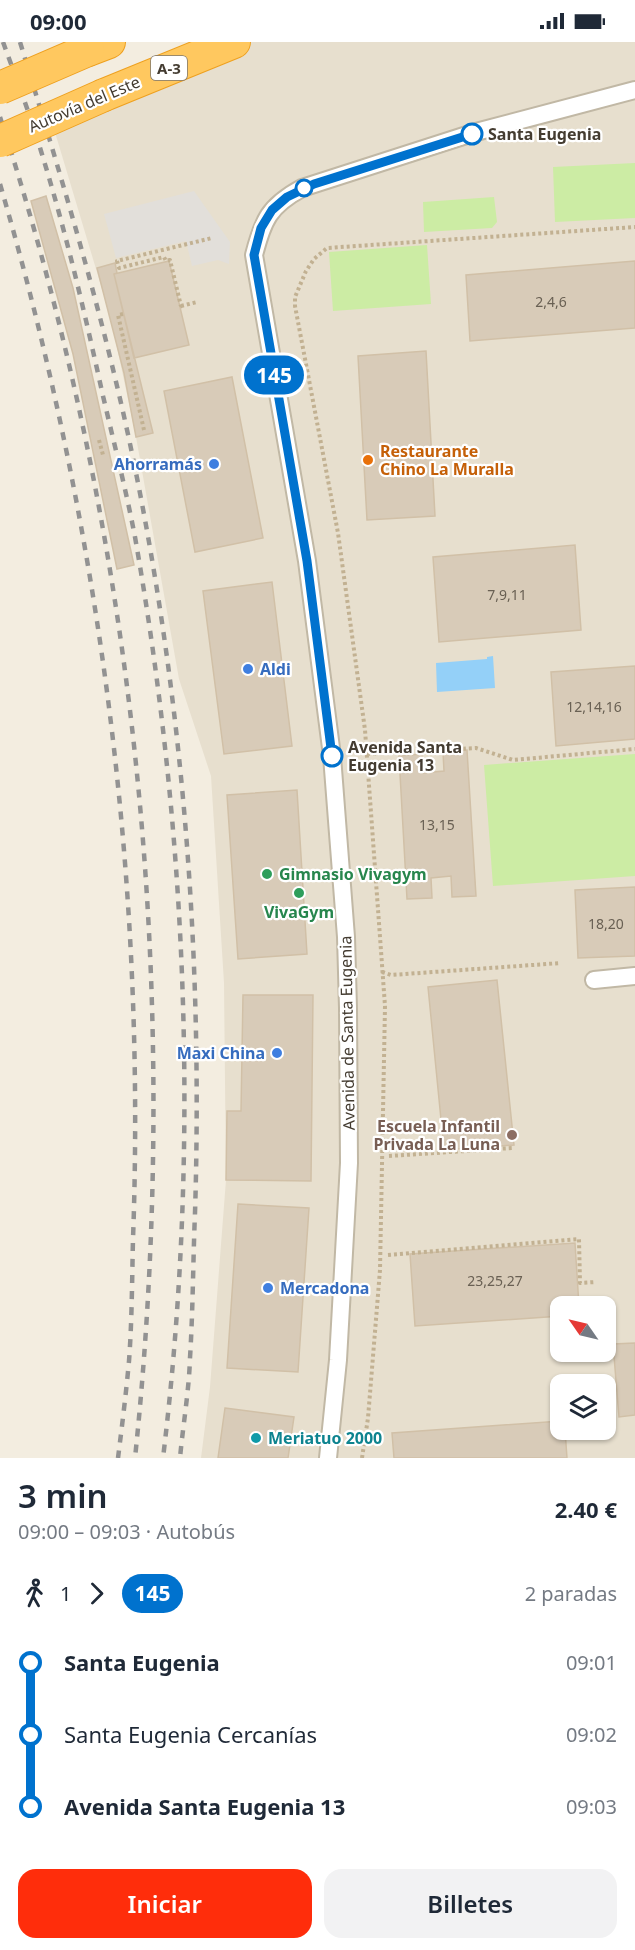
<!DOCTYPE html>
<html lang="es">
<meta charset="utf-8">
<style>
body{margin:0;font-family:"Noto Sans",sans-serif;background:#f2f2f3;color:#1f2937;height:100vh;display:flex;flex-direction:column;font-size:22px;white-space:nowrap}
*{box-sizing:border-box;margin:0}
p{font-size:20px;color:#747a83}
.icon{flex:none;width:33px;height:33px;fill:none;stroke:currentColor;stroke-width:2;stroke-linecap:round;stroke-linejoin:round}
.map{position:relative;height:1416px;overflow:hidden}
.side{display:flex;flex-direction:column;background:#fff;flex:1}
.side>*{flex:none}
.badge{padding:0 12px;border-radius:20px;font-size:21px;line-height:39px}
.needle{width:39px;rotate:304deg}
.tools{position:absolute;left:550px;top:1254px;display:grid;gap:12px}
.tools a{display:grid;place-items:center;width:66px;height:66px;border-radius:12px;background:#fff;box-shadow:0 2px 4px #0004;font-size:30px}
.map>.badge{position:absolute;translate:-50% -50%;box-shadow:0 0 0 3px #fff}
.legs{display:flex;align-items:center;gap:9px;height:66px;padding:0 18px;font-size:20px}
.legs p{margin-inline-start:auto}
.head{display:flex;align-items:center;justify-content:space-between;height:102px;padding:0 18px}
h1{font-size:33px;font-weight:600;line-height:45px}
.button{display:flex;gap:12px;margin-top:auto;padding:12px 18px}
.button a{flex:1;height:69px;border-radius:18px;background:#ff2d0b;color:#fff;font-size:24px;font-weight:600;line-height:69px;text-align:center}
.button a+a{background:#f2f2f3;color:#1f2937}
ul{padding:0 18px;list-style:none}
li{display:flex;align-items:center;gap:21px;height:72px;font-size:22px}
li i{display:grid;place-items:center;width:9px;height:100%;margin:0 8px;background:currentColor}
li i::after{content:'';width:15px;height:15px;margin:-8px;border:4px solid;border-radius:50%;background:#fff}
li p{margin-inline-start:auto}
li:first-child i{background:linear-gradient(#0000 50%,currentColor 0)}
li:last-child i{background:linear-gradient(currentColor 50%,#0000 0)}
.status{display:flex;justify-content:space-between;align-items:center;height:42px;padding:0 30px;background:#fff;direction:ltr}
.status svg{height:16px;fill:currentColor}
.map>svg:first-child{display:block}
.residential{fill:#e7dfce;fill-rule:evenodd}
.green{fill:#cceca4}
.parking{fill:#e2dfda}
.water{fill:#94d0f8}
.building{fill:#d8cbb8;stroke:#d1c0a7;stroke-width:1.5}
.lines{fill:none;stroke-linecap:round;stroke-linejoin:round}
.street-casing{stroke:#c1b8a5;stroke-width:20}
.highway-casing{stroke:#eea01f;stroke-width:34}
.path{stroke:#c2b192;stroke-width:4;stroke-dasharray:3 3;stroke-linecap:butt}
.street{stroke:#fff;stroke-width:16}
.highway{stroke:#ffc85f;stroke-width:32}
.rail{stroke:#929292;stroke-width:4.5;stroke-dasharray:8 8;stroke-linecap:butt}
.highway-bridge-casing{stroke:#eea01f;stroke-width:34;stroke-linecap:butt}
.highway-bridge{stroke:#ffc85f;stroke-width:32}
.line-1-casing{stroke:#fff;stroke-width:14}
.line-1{stroke:#0072ce;stroke-width:9}
.stop-1-dot{fill:#fff;stroke:#0072ce;stroke-width:3}
.food-dot{fill:#e8710a;stroke:#fff;stroke-width:2}
.shop-dot{fill:#3f7fe0;stroke:#fff;stroke-width:2}
.leisure-dot{fill:#2e9e5b;stroke:#fff;stroke-width:2}
.education-dot{fill:#8d6e63;stroke:#fff;stroke-width:2}
.culture-dot{fill:#0f9aa8;stroke:#fff;stroke-width:2}
.labels{text-anchor:middle;dominant-baseline:central;stroke-width:4.5;stroke-linejoin:round;paint-order:stroke}
.number-label{font-size:14px;fill:#696053}
.shield{fill:#fff;stroke:#7c766f;stroke-width:1.5}
.shield-label{font-size:15px;font-weight:bold;fill:#443c31}
.street-label{font-size:16px;fill:#443c31;stroke:#fff}
.stop-label{font-size:16px;font-weight:bold;fill:#443c31;stroke:#fff;text-anchor:start}
.food-label{font-size:16px;font-weight:bold;fill:#c56008;stroke:#fff;text-anchor:start}
.shop-label{font-size:16px;font-weight:bold;fill:#366cbe;stroke:#fff;text-anchor:end}
.leisure-label{font-size:16px;font-weight:bold;fill:#27864d;stroke:#fff;text-anchor:start}
.education-label{font-size:16px;font-weight:bold;fill:#785e54;stroke:#fff;text-anchor:end}
.culture-label{font-size:16px;font-weight:bold;fill:#0d838f;stroke:#fff;text-anchor:start}
</style>
<div class="status"><b>09:00</b><svg viewBox="0 0 49 12"><path d="M0 12V9h3v3zM5 12V6h3v6zM10 12V3h3v9zM15 12V0h3v12zM26 1h20v11H26zM47 4h2v5h-2z"/></svg></div>
<div class="map">
<svg width="635" height="1416" viewBox="0 0 635 1416">
<rect width="100%" height="100%" fill="#f3ede0"/>
<path class="residential" d="M 234,0 L 635,0 L 635,1416 L 201,1416 L 210,1345 L 226,1138 L 224,941 L 211,734 L 179,637 L 136,395 L 111,277 L 51,77 ZM 561,1264 L 606,1264 L 606,1310 L 561,1310 ZM 561,1342 L 606,1342 L 606,1388 L 561,1388 Z"/>
<path class="green" d="M 635,121 L 635,176 L 555,180 L 553,125 Z
M 494,155 L 497,180 L 492,186 L 424,190 L 423,160 Z
M 427,203 L 431,262 L 333,269 L 329,210 Z
M 635,712 L 635,834 L 493,844 L 484,723 Z"/>
<path class="parking" d="M 194,149 L 230,200 L 229,222 L 218,218 L 192,224 L 186,199 L 116,216 L 104,172 Z"/>
<path class="water" d="M 493,614 L 495,646 L 437,650 L 436,621 L 487,617 L 487,615 Z"/>
<path class="building" d="M 46,154 L 73,246 L 134,523 L 117,527 L 73,312 L 31,159 Z
M 169,219 L 189,303 L 134,316 L 114,232 Z
M 635,219 L 635,286 L 470,299 L 466,233 Z
M 115,221 L 117,231 L 114,232 L 153,391 L 136,395 L 124,331 L 97,226 Z
M 426,309 L 435,474 L 367,478 L 358,314 Z
M 232,335 L 263,496 L 195,510 L 164,349 Z
M 575,503 L 581,588 L 439,600 L 433,515 Z
M 272,540 L 292,704 L 224,712 L 203,549 Z
M 635,624 L 635,697 L 556,704 L 551,630 Z
M 467,708 L 476,854 L 452,855 L 451,834 L 431,836 L 432,856 L 407,857 L 399,714 L 422,712 L 423,731 L 444,729 L 443,710 Z
M 297,748 L 307,912 L 238,917 L 227,753 Z
M 635,845 L 635,914 L 578,916 L 575,848 Z
M 497,938 L 514,1103 L 444,1108 L 428,945 Z
M 243,953 L 313,953 L 311,1139 L 226,1138 L 227,1069 L 241,1069 Z
M 238,1162 L 309,1166 L 298,1330 L 227,1326 Z
M 575,1201 L 579,1264 L 561,1264 L 561,1274 L 415,1284 L 410,1212 Z
M 635,1301 L 635,1373 L 619,1375 L 613,1302 Z
M 225,1366 L 294,1375 L 288,1416 L 218,1416 Z
M 561,1379 L 561,1388 L 565,1388 L 567,1416 L 394,1416 L 392,1391 Z"/>
<g class="lines">
<g class="street-casing">
<path id="street" d="M 594,938 L 635,934
M 328,1416 L 338,1318 L 349,1121 L 348,966 L 346,895 L 332,714 L 307,519 L 254,213 C 263,178 269,164 302,146 L 476,90 L 635,48"/>
</g>
<g class="highway-casing">
<path id="highway" d="M 88,8 L 109,0
M 104,53 L 234,0"/>
</g>
<path class="path" d="M 181,264 L 197,260
M 180,265 L 181,264 L 170,218 L 166,219 L 164,215 L 119,226 L 117,219 L 212,196
M 123,272 L 118,273 L 144,388
M 99,398 L 103,413
M 367,712 L 476,706 L 513,718 L 635,707
M 382,930 L 391,933 L 561,921
M 389,1114 L 512,1106
M 388,1213 L 579,1197 L 580,1241 L 596,1240
M 362,1416 L 368,1376 L 380,1228 L 385,964 L 365,688 L 338,491 L 295,264 L 295,255 L 306,229 L 314,217 L 327,206 L 635,185"/>
<use href="#street" class="street"/>
<use href="#highway" class="highway"/>
<path class="rail" d="M 3,0 C 16,36 30,72 41,109 C 66,190 85,272 103,354 C 114,401 126,448 135,495 C 188,797 200,1111 163,1416
M 20,0 C 60,131 100,262 129,397 C 183,651 203,912 195,1171 C 193,1219 193,1267 190,1316 C 189,1349 183,1383 180,1416
M 0,75 C 140,506 182,966 135,1416
M 0,142 C 100,485 146,840 133,1197 C 132,1237 132,1279 129,1319 C 126,1352 122,1384 118,1416"/>
<g class="highway-bridge-casing">
<path id="highway-bridge" d="M 0,46 L 88,8
M 0,99 L 104,53"/>
</g>
<use href="#highway-bridge" class="highway-bridge"/>
</g>
<g class="lines">
<g class="line-1-casing">
<path id="line-1" d="M 332,714 L 307,519 L 254,213 L 261,186 L 272,168 L 287,155 L 314,142 L 472,92"/>
</g>
<use href="#line-1" class="line-1"/>
</g>
<g class="stop-1-dot">
<circle cx="472" cy="92" r="10"/>
<circle cx="304" cy="146" r="8"/>
<circle cx="332" cy="714" r="10"/>
</g>
<circle class="food-dot" cx="368" cy="418" r="6"/>
<g class="shop-dot">
<circle cx="214" cy="422" r="6"/>
<circle cx="248" cy="627" r="6"/>
<circle cx="277" cy="1011" r="6"/>
<circle cx="268" cy="1246" r="6"/>
</g>
<g class="leisure-dot">
<circle cx="267" cy="832" r="6"/>
<circle cx="299" cy="851" r="6"/>
</g>
<circle class="education-dot" cx="512" cy="1093" r="6"/>
<circle class="culture-dot" cx="256" cy="1396" r="6"/>
<g class="labels">
<g class="number-label">
<text x="551" y="259">2,4,6</text>
<text x="507" y="552">7,9,11</text>
<text x="594" y="664">12,14,16</text>
<text x="437" y="782">13,15</text>
<text x="606" y="881">18,20</text>
<text x="495" y="1238">23,25,27</text>
</g>
<rect class="shield" x="151" y="14" width="36" height="24" rx="4.5"/>
<g class="shield-label">
<text x="169" y="26">A-3</text>
</g>
<g class="street-label">
<text transform="translate(84 62) rotate(-23)">Autovía del Este</text>
<text transform="translate(347 991) rotate(-91)">Avenida de Santa Eugenia</text>
</g>
<g class="stop-label">
<text x="488" y="92">Santa Eugenia</text>
<text x="348" y="705">Avenida Santa<tspan x="348" dy="18">Eugenia 13</tspan></text>
</g>
<g class="food-label">
<text x="380" y="409">Restaurante<tspan x="380" dy="18">Chino La Muralla</tspan></text>
</g>
<g class="shop-label">
<text x="202" y="422">Ahorramás</text>
<text x="260" y="627" text-anchor="start">Aldi</text>
<text x="265" y="1011">Maxi China</text>
<text x="280" y="1246" text-anchor="start">Mercadona</text>
</g>
<g class="leisure-label">
<text x="279" y="832">Gimnasio Vivagym</text>
<text x="299" y="870" text-anchor="middle">VivaGym</text>
</g>
<g class="education-label">
<text x="500" y="1084">Escuela Infantil<tspan x="500" dy="18">Privada La Luna</tspan></text>
</g>
<g class="culture-label">
<text x="268" y="1396">Meriatuo 2000</text>
</g>
</g>
</svg>
<div class="tools">
<a><svg class="needle" viewBox="-14 -14 28 28"><path d="M0-13l5 13h-10z" fill="#e53935"/><path d="M0 13l5-13h-10z" fill="#747a83"/></svg></a>
<a><svg class="icon" aria-label="layers" viewBox="0 0 24 24"><path d="M12 4l9 5-9 5-9-5zM3 14l9 5 9-5"/></svg></a>
</div>
<b class="badge" style="left:274px;top:333px;background:#0072ce;color:#fff">145</b>
</div>
<section class="side">
<div class="head"><div><h1>3 min</h1><p>09:00 – 09:03 · Autobús</p></div><b>2.40 €</b></div>
<div class="legs"><svg class="icon" aria-label="walk" viewBox="0 0 24 24"><circle cx="13" cy="4" r="2"/><path d="M13 8l-2 6 4 7M11 14l-3 7M7 12l3-4h3l4 4"/></svg>1<svg class="icon" aria-label="forward" viewBox="0 0 24 24"><path d="M9 5l7 7-7 7"/></svg><b class="badge" style="background:#0072ce;color:#fff">145</b><p>2 paradas</p></div>
<ul>
<li><i style="color:#0072ce"></i><b>Santa Eugenia</b><p>09:01</p></li>
<li><i style="color:#0072ce"></i><span>Santa Eugenia Cercanías</span><p>09:02</p></li>
<li><i style="color:#0072ce"></i><b>Avenida Santa Eugenia 13</b><p>09:03</p></li>
</ul>
<div class="button"><a>Iniciar</a><a>Billetes</a></div>
</section>
